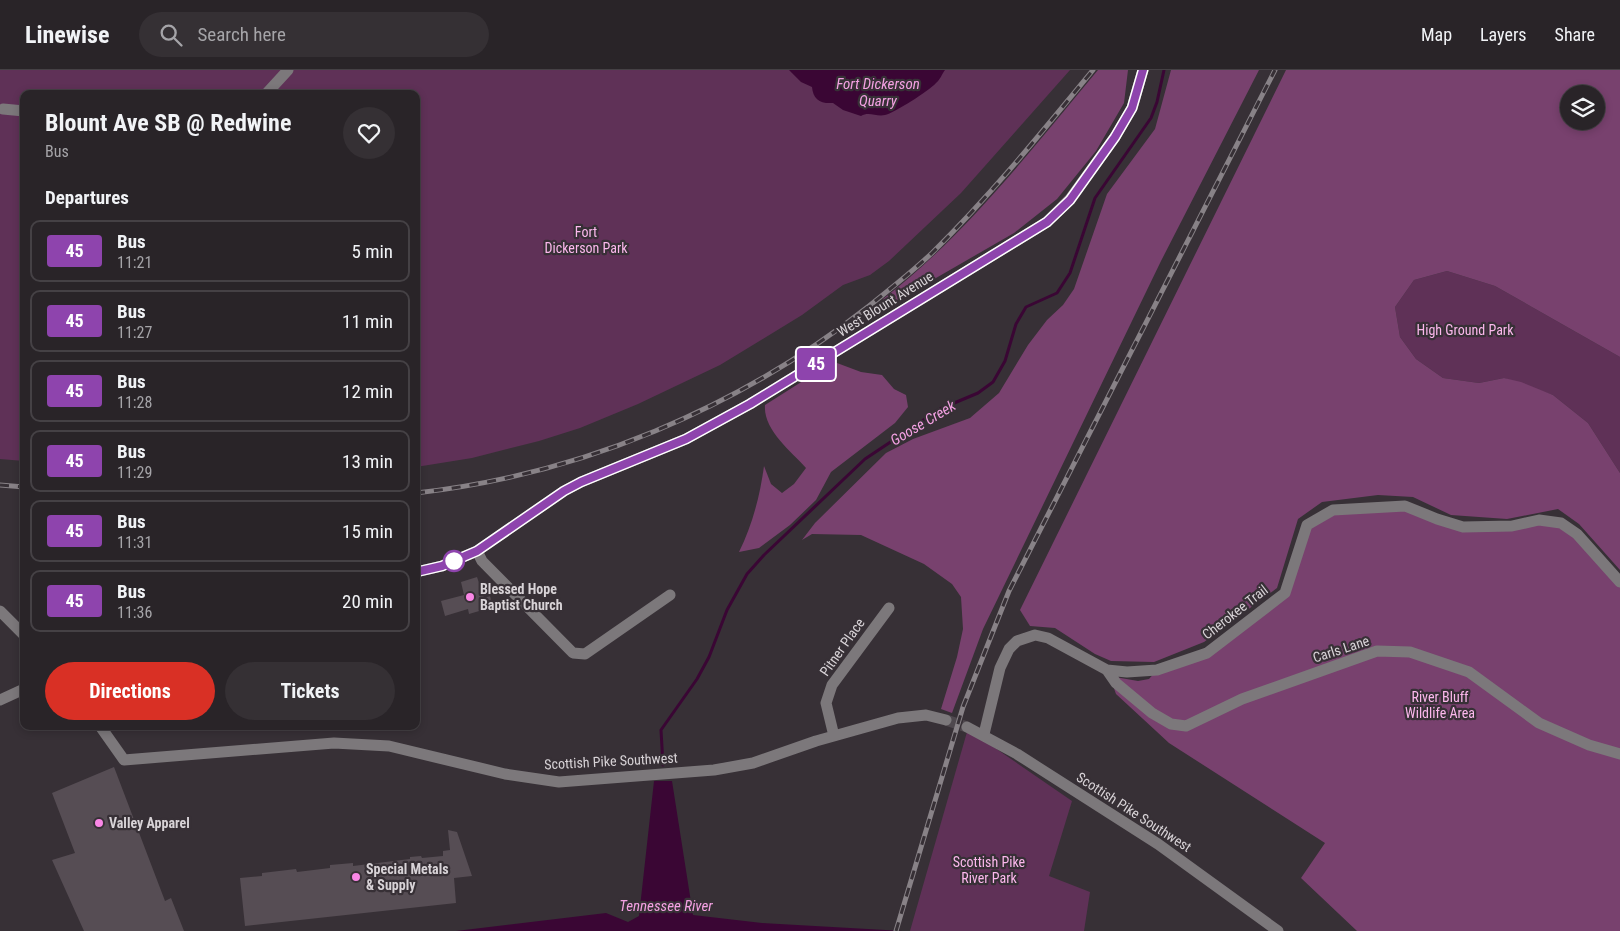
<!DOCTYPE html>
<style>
body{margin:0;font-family:"Roboto Condensed",sans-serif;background:#353034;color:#f1f3f6;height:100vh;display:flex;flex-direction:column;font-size:19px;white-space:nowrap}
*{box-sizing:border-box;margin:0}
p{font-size:16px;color:#a5a4a8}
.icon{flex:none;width:28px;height:28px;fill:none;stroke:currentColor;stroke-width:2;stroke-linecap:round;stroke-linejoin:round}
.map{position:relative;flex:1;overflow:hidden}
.sheet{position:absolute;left:20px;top:20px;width:400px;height:640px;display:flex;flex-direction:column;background:#292428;border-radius:10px;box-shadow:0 2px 8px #0003,0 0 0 1px #454145}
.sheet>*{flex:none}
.badge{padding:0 10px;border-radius:4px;font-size:18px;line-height:32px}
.controls{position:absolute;left:1560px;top:15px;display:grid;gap:10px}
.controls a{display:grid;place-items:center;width:45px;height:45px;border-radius:50%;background:#292428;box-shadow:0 2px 8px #0003,0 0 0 1px #454145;font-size:25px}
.map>.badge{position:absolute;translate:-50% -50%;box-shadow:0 0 0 2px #fff}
h2{padding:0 25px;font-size:19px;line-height:45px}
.round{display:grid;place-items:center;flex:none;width:52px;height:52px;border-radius:26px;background:#353034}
.head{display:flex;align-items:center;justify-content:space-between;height:85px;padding:0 25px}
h1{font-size:24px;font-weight:700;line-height:38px}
.button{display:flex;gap:10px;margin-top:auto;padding:10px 25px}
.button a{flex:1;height:58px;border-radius:30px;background:#d93025;color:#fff;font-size:20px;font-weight:700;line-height:58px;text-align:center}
.button a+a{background:#353034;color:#f1f3f6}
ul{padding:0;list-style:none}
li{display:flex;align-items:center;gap:15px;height:62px;margin:0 10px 8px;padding:0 15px;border:2px solid #454145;border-radius:10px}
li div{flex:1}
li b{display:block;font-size:19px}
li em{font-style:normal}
li .badge{min-width:55px;font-weight:700;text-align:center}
header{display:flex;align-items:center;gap:30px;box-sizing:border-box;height:70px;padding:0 25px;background:#292428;border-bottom:1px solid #454145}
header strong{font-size:24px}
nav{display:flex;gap:28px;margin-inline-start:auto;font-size:18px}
.search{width:350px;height:45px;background:#353034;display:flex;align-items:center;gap:12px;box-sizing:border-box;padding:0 18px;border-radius:28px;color:#a5a4a8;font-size:19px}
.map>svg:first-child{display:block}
.green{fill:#5f3157}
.forest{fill:#78416e;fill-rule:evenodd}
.water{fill:#3a0634}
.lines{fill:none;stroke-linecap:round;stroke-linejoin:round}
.stream{stroke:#3a0634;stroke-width:3}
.building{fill:#564d54}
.minor-tunnel{stroke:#4f484e;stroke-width:11;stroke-dasharray:11 5.5;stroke-linecap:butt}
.minor{stroke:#7c787b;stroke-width:11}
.rail-casing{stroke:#888287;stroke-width:5}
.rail{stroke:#373036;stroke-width:3;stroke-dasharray:9;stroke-linecap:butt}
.line-casing{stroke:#fff;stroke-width:11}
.line{stroke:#8e44ad;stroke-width:8}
.stop-dot{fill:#fff;stroke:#8e44ad;stroke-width:2.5}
.poi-dot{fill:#fa87e6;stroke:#373036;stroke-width:2}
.labels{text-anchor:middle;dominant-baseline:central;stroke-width:4.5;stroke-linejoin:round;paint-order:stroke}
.park-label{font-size:14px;fill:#fcb8ed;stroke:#373036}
.street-label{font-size:14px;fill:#d8d3d7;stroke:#373036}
.poi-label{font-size:14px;font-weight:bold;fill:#d8d3d7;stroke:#373036;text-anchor:start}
.water-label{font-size:15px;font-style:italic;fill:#f4a1e3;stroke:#373036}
</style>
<header>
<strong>Linewise</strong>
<div class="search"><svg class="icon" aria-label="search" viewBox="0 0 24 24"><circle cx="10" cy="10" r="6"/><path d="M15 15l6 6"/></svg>Search here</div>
<nav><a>Map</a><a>Layers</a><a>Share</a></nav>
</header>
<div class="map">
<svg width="1620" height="861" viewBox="0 0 1620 861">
<rect width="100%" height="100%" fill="#373036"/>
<path class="green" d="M 0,0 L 1070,0 L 961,123 L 889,191 L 870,205 L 843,215 L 802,245 L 720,295 L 638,334 L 580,358 L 539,371 L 472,388 L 416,397 L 416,24 L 24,24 L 24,391 L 0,389 Z
M 1447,201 L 1495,216 L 1620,287 L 1620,403 L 1588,353 L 1553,325 L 1504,308 L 1479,313 L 1443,308 L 1416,289 L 1400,267 L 1395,237 L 1414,210 Z
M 967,662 L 982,669 L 1072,731 L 1049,806 L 1090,822 L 1084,861 L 910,861 Z"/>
<path class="forest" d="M 1098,0 L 1128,0 L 1124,33 L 1096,81 L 1057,129 L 1014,163 L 884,238 L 883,229 C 966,165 1031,80 1098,0 Z
M 1171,0 L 1259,0 L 1161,191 L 983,559 L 952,643 L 941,639 L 957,587 L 963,559 L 961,527 L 952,514 L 924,494 L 861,465 L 812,464 L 802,470 L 815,453 L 886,383 L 913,369 L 970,348 L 999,323 L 1028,275 L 1047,250 L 1063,235 L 1074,219 L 1107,124 L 1155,59 Z
M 1286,0 L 1620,0 L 1620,287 L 1495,216 L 1447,201 L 1414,210 L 1395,237 L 1400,267 L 1416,289 L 1443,308 L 1479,313 L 1504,308 L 1521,312 L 1553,325 L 1588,353 L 1620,403 L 1620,500 L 1579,454 L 1558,439 L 1507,449 L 1451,445 L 1413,427 L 1378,425 L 1322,432 L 1298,449 L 1277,518 L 1204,572 L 1154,592 L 1111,591 L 1095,584 L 1055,558 L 1030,556 L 1020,540 ZM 1569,24 L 1596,24 L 1596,51 L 1569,51 Z
M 837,293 L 861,302 L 882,305 L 894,319 L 906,325 L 908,337 L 895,353 L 831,402 L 816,430 L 790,455 L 759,478 L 739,482 C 752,456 760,426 764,396 L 771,414 L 782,423 L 794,414 L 806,398 C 791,381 763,360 765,335 L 806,309 Z
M 1405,436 L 1463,457 L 1561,453 L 1620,512 L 1620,861 L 1357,861 L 1301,808 L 1325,773 L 1169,673 L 1116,624 L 1111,610 L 1115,607 L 1138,611 L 1149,609 L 1157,600 L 1193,587 L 1285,523 L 1307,455 L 1324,444 Z"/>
<path class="water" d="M 789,0 L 945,0 C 942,4 940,10 936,13 C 929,21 894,43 885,45 C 876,47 869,41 861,46 L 843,40 L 833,33 C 820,34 813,29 812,17 L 801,12 Z
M 654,711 L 672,711 L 693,845 L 762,853 L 903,861 L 456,861 L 606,843 L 628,852 L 639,846 Z"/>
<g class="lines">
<path class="stream" d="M 663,695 L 661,660 L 697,609 L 709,587 L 727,540 L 747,504 L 764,485 L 865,389 L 940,339 L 978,323 L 993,312 L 1005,291 L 1016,254 L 1026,237 L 1057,223 L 1070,203 L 1095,128 L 1151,48 L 1157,32 L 1164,0"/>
</g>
<path class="building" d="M 477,507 L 484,528 L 490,526 L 492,534 L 485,536 L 486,539 L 469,544 L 468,539 L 445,546 L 441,531 L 464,525 L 461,512 Z
M 114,697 L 165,831 L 171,828 L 184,861 L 84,861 L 52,790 L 75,783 L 52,723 Z
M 448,760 L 457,762 L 472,806 L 454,808 L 456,833 L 245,856 L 240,808 L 262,806 L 262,803 L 296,799 L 297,802 L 330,798 L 330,795 L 353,793 L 353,796 L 410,789 L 410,787 L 421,786 L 422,788 L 443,786 L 443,781 L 450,780 Z"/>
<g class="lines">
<path class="minor-tunnel" d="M 946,650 L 967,657"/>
<path class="minor" d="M 266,24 L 288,0
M 3,39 L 24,41
M 477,481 L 482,491 L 573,583 L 585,584 L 670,525
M 416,502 L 442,496 L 477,481 L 564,421 L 581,412 L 686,369 L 750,334 L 1047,152 L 1070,129 L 1115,67 L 1132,38 L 1143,0
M 0,541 L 24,565
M 1107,600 L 1116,613 L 1152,643 L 1171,654 L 1186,656 L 1242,629 L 1377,581 L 1410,582 L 1469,602 L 1539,653 L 1589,675 L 1620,684
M 0,630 L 24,619
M 100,656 L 124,690 L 334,673 L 389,676 L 505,704 L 559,712 L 714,700 L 753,693 L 816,671 L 898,648 L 926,645 L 946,650
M 967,657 L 1017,684 L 1158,774 L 1278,861
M 984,664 L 1000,598 L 1009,579 L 1017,571 L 1035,565 L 1048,568 L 1107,600 L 1127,602 L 1157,600 L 1207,583 L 1285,523 L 1307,455 L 1333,440 L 1405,436 L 1437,449 L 1463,457 L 1512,456 L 1539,450 L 1561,453 L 1577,464 L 1620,512
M 834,666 L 826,633 L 832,615 L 889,538"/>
<g class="rail-casing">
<path id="rail" d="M 0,415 L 24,417
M 416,423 C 580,405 739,338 869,236 C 890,219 912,202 932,183 C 990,126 1042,62 1093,0
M 896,861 L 963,637 L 1009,521 L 1275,0"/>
</g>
<use href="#rail" class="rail"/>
</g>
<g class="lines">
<g class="line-casing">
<path id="line" d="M 416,502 L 442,496 L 477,481 L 564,421 L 581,412 L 686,369 L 750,334 L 1047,152 L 1070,130 L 1115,67 L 1132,38 L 1143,0"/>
</g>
<use href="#line" class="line"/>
</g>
<circle class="stop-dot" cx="454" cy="491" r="10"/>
<g class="poi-dot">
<circle cx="470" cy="527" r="5"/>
<circle cx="99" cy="753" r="5"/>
<circle cx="356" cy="807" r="5"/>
</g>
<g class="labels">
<g class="park-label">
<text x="586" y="162">Fort<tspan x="586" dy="16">Dickerson Park</tspan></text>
<text x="1465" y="260">High Ground Park</text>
<text x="1440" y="627">River Bluff<tspan x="1440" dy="16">Wildlife Area</tspan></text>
<text x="989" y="792">Scottish Pike<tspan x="989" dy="16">River Park</tspan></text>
</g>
<g class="street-label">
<text transform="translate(885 234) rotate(-32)">West Blount Avenue</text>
<text transform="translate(1235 542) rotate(-38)">Cherokee Trail</text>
<text transform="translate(842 577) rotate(-55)">Pitner Place</text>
<text transform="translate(1341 579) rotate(-18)">Carls Lane</text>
<text transform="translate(611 691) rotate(-3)">Scottish Pike Southwest</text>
<text transform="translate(1134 742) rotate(33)">Scottish Pike Southwest</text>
</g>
<g class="poi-label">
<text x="480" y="519">Blessed Hope<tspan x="480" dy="16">Baptist Church</tspan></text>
<text x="109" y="753">Valley Apparel</text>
<text x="366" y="799">Special Metals<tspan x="366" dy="16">&amp; Supply</tspan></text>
</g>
<g class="water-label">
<text x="878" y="14">Fort Dickerson<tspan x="878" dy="17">Quarry</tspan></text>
<text transform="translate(923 353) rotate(-31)">Goose Creek</text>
<text x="666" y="836">Tennessee River</text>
</g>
</g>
</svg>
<div class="controls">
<a><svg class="icon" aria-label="layers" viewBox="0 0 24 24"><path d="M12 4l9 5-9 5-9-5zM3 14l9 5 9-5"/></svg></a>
</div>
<b class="badge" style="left:816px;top:294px;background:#8e44ad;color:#fff">45</b>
<section class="sheet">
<div class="head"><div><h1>Blount Ave SB @ Redwine</h1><p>Bus</p></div><a class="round"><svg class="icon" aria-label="heart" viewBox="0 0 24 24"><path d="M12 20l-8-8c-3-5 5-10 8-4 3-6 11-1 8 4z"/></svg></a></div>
<h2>Departures</h2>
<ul>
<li><span class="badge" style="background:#8e44ad;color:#fff">45</span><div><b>Bus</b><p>11:21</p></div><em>5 min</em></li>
<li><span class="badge" style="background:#8e44ad;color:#fff">45</span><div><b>Bus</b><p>11:27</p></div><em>11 min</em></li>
<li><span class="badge" style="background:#8e44ad;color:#fff">45</span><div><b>Bus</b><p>11:28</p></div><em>12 min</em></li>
<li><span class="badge" style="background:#8e44ad;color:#fff">45</span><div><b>Bus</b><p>11:29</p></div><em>13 min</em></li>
<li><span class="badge" style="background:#8e44ad;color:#fff">45</span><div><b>Bus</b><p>11:31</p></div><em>15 min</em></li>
<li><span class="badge" style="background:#8e44ad;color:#fff">45</span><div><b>Bus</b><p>11:36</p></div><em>20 min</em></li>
</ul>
<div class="button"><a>Directions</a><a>Tickets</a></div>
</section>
</div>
